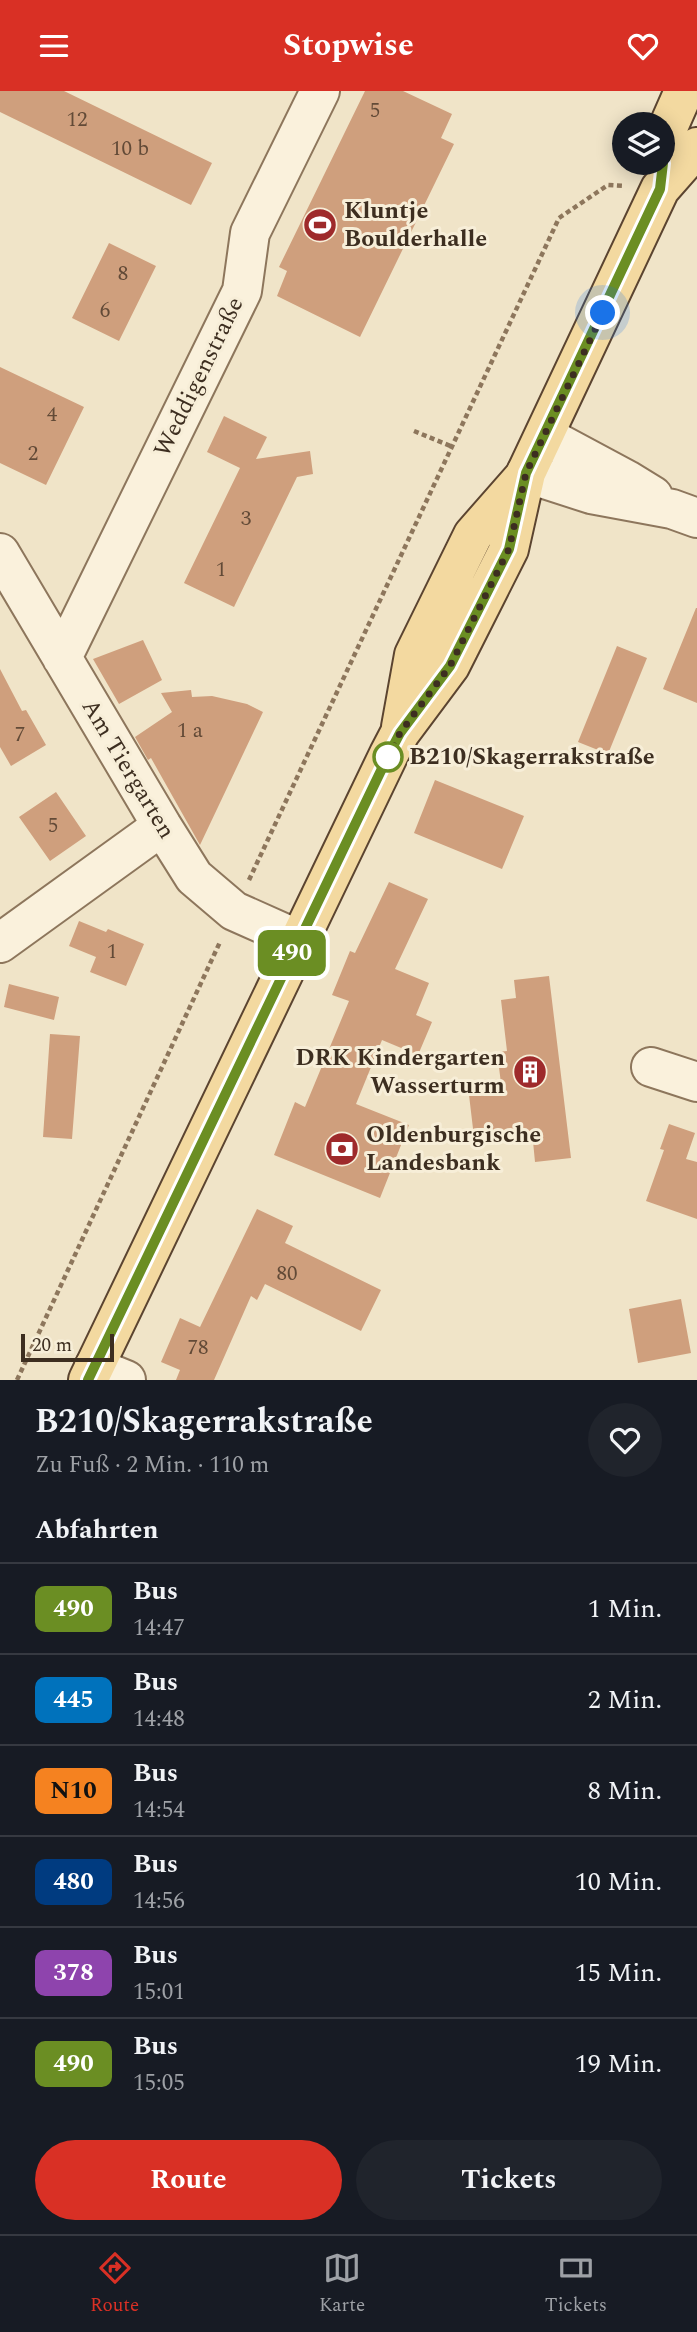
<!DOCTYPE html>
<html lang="de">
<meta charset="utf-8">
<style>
body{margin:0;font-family:Spectral,serif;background:#20242c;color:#f1f3f6;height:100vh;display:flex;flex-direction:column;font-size:26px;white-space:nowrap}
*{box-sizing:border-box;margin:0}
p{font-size:23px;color:#9ea1a6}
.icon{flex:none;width:38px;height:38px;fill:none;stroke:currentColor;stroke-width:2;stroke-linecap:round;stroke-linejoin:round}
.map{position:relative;height:1289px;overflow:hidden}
.side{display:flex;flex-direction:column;background:#171b24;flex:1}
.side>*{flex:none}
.badge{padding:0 14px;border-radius:10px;font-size:24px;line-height:46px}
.fabs{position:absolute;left:612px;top:21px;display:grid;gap:14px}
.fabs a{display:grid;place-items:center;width:63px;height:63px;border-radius:50%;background:#171b24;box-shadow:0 4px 18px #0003;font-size:35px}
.scale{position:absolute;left:21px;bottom:18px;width:93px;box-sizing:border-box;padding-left:7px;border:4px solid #3d2e20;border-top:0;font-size:19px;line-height:24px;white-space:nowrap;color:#3d2e20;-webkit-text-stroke:5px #f7eed8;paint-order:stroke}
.you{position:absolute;width:35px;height:35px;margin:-18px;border:5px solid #fff;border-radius:50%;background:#1a73e8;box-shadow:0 0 0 10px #1a73e833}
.map>.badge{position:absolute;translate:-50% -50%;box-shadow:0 0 0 4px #fff}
h2{padding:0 35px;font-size:26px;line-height:63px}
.round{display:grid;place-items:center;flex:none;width:74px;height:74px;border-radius:37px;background:#20242c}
.head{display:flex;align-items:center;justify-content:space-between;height:119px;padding:0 35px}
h1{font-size:33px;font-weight:700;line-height:52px}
.primary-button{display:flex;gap:14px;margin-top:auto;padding:14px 35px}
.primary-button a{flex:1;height:80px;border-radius:42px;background:#d93025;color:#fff;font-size:28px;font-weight:700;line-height:80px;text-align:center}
.primary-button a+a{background:#20242c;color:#f1f3f6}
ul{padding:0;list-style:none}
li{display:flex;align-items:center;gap:21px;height:91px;padding:0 35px;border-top:2px solid #363941}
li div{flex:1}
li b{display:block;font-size:26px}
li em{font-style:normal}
li .badge{min-width:77px;font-weight:700;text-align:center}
header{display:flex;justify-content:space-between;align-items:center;height:91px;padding:0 35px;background:#d93025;color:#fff;font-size:32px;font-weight:700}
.dock{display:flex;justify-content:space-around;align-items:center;height:98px;border-top:2px solid #363941;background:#171b24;font-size:19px;color:#9ea1a6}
.dock a{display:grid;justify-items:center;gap:4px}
.dock .on{color:#d93025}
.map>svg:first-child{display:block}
.building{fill:#cf9f7d}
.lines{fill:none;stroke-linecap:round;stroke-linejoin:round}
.minor-casing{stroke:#8d765c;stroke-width:42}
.major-casing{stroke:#5b4430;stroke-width:42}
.path{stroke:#8d765c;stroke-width:4.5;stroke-dasharray:5 3.5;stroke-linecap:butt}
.minor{stroke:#faf1dc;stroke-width:38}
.major{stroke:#f3d9a0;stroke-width:38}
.line-casing{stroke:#fff;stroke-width:16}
.line{stroke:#6b8e23;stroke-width:10}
.walk{stroke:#3d2e20;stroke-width:7;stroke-dasharray:0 12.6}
.stop-dot{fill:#fff;stroke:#6b8e23;stroke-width:3.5}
.labels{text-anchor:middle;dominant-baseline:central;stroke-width:6;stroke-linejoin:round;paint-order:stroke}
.number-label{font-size:21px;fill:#624a37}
.poi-label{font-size:24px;font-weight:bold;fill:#3d2e20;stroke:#f7eed8;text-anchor:start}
.street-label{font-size:24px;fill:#3d2e20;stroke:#f7eed8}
.stop-label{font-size:24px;font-weight:bold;fill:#3d2e20;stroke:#f7eed8;text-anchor:start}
</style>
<header><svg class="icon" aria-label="menu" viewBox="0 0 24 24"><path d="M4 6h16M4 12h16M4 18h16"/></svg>Stopwise<svg class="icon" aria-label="heart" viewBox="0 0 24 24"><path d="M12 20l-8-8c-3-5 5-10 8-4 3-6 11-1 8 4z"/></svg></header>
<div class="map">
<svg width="697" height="1289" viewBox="0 0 697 1289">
<rect width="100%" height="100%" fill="#f0e4c8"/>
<path class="building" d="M 0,0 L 64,0 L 212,72 L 191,114 L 0,21 Z
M 365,0 L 403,0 L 452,23 L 441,47 L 454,53 L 360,246 L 277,205 L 287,180 L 279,176 Z
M 109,152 L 156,175 L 119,250 L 72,227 Z
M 0,276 L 84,316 L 46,394 L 0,372 Z
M 224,325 L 267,346 L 256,368 L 310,360 L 313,383 L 297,386 L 234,516 L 184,492 L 240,377 L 207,361 Z
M 696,517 L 697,517 L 697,612 L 663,598 Z
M 143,549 L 162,589 L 119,613 L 93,568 Z
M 617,555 L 647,567 L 608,663 L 578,651 Z
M 0,578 L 22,620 L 26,619 L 46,654 L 11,675 L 0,656 Z
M 191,599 L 192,606 L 212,605 L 247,613 L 263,621 L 200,754 L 151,667 L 148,669 L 135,646 L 172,621 L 161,602 Z
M 435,689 L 524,725 L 502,778 L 414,742 Z
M 56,701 L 86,745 L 50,770 L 19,726 Z
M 389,791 L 428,808 L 395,878 L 429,892 L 416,924 L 432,931 L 418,964 L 382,949 L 356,1013 L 409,1034 L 380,1107 L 274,1064 L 295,1011 L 305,1016 L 349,910 L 332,904 L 350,860 L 355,862 Z
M 79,830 L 106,841 L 108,838 L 144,853 L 126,895 L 90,881 L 96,866 L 69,855 Z
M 549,885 L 571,1067 L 535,1071 L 532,1040 L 474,1046 L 469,1004 L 502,1000 L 497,961 L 507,960 L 501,909 L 516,907 L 514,889 Z
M 9,893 L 59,906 L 54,929 L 4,916 Z
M 50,943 L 80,945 L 72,1048 L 43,1046 Z
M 669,1033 L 695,1042 L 686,1068 L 697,1071 L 697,1128 L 646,1110 L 664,1059 L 660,1058 Z
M 257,1118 L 293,1135 L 285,1152 L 381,1199 L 361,1240 L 265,1193 L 257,1209 L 251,1205 L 214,1289 L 176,1289 L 180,1279 L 161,1271 L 180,1227 L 200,1236 Z
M 681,1208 L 691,1262 L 638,1272 L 629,1218 Z"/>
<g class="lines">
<g class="minor-casing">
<path id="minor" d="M 545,345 L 627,389 L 653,405
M 526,382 L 591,403 L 672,418 L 697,427
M 0,462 L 162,735 L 194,786 L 234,820 L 299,849
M 62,567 L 242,200 L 250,142 L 320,0
M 0,852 L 162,735
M 651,976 L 697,991
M 94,1276 L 126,1289"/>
</g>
<g class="major-casing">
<path id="major" d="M 663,65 L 666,41 L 684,0
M 401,636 L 414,564 L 473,444 L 523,387
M 88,1289 L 389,663 L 400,642 L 450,575 L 509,458 L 526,382 L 660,98 L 697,56"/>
</g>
<path class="path" d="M 414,340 L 453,356
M 249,789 L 559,127 L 608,94 L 624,95
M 17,1289 L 220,851"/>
<use href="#minor" class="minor"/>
<use href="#major" class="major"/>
</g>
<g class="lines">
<g class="line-casing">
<path id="line" d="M 88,1289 L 389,663 L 400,642 L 450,575 L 509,458 L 526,382 L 660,98 L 663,72"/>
</g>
<use href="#line" class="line"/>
<path class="walk" d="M 388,666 L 400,642 L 450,575 L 509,458 L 526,382 L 603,222"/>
</g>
<defs>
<g id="stadium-disc" transform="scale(1.75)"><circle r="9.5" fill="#9e2a2b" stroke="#f7eed8"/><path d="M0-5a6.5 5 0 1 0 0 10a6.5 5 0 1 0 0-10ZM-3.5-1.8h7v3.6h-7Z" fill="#fff"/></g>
<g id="building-disc" transform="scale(1.75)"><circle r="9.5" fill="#9e2a2b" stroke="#f7eed8"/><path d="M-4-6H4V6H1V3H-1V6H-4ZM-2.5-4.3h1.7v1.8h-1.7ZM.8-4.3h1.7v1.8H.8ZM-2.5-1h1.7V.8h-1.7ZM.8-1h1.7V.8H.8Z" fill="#fff"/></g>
<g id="bank-disc" transform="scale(1.75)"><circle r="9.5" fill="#9e2a2b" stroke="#f7eed8"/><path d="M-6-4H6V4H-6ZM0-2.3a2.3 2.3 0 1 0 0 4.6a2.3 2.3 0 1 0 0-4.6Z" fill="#fff"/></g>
</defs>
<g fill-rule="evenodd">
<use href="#stadium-disc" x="320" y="134"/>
<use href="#building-disc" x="530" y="981"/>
<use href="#bank-disc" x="342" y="1058"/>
</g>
<circle class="stop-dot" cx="388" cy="666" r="14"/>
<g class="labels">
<g class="number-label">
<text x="375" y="20">5</text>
<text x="77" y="29">12</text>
<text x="130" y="58">10 b</text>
<text x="123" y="183">8</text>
<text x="105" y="220">6</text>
<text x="52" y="324">4</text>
<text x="33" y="363">2</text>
<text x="246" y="428">3</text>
<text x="221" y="479">1</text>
<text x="190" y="640">1 a</text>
<text x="20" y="644">7</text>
<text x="53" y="735">5</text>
<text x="112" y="861">1</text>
<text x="287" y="1183">80</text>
<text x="198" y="1257">78</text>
</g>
<g class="poi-label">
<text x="344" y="120">Kluntje<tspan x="344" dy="28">Boulderhalle</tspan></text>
<text x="505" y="967" text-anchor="end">DRK Kindergarten<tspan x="505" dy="28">Wasserturm</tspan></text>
<text x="366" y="1044">Oldenburgische<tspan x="366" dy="28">Landesbank</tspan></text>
</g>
<g class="street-label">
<text transform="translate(199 286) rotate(-64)">Weddigenstraße</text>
<text transform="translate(128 678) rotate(59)">Am Tiergarten</text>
</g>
<g class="stop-label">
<text x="409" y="666">B210/Skagerrakstraße</text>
</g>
</g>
</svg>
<div class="fabs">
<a><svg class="icon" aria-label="layers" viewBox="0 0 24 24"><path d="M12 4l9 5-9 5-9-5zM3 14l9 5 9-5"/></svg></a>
</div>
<div class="scale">20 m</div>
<div class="you" style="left:603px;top:222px"></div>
<b class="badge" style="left:292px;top:862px;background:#6b8e23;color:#fff">490</b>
</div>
<section class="side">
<div class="head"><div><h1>B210/Skagerrakstraße</h1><p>Zu Fuß · 2 Min. · 110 m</p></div><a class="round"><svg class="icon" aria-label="heart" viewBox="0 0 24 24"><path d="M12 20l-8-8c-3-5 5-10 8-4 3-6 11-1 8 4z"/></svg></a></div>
<h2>Abfahrten</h2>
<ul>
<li><span class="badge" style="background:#6b8e23;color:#fff">490</span><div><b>Bus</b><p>14:47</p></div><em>1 Min.</em></li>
<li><span class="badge" style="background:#0072bc;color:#fff">445</span><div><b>Bus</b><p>14:48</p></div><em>2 Min.</em></li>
<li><span class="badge" style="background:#f58220;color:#111">N10</span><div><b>Bus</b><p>14:54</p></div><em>8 Min.</em></li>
<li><span class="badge" style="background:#003b80;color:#fff">480</span><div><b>Bus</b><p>14:56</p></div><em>10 Min.</em></li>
<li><span class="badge" style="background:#8e44ad;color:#fff">378</span><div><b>Bus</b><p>15:01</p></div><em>15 Min.</em></li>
<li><span class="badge" style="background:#6b8e23;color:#fff">490</span><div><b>Bus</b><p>15:05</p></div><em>19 Min.</em></li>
</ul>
<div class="primary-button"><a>Route</a><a>Tickets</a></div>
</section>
<nav class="dock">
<a class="on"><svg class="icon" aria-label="directions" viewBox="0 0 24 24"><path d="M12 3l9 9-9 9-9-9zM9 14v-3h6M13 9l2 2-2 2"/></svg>Route</a>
<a><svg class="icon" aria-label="map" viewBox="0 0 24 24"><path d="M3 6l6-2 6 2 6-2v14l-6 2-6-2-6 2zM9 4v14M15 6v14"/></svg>Karte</a>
<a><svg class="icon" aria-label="tickets" viewBox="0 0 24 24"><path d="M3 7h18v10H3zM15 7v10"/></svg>Tickets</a>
</nav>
